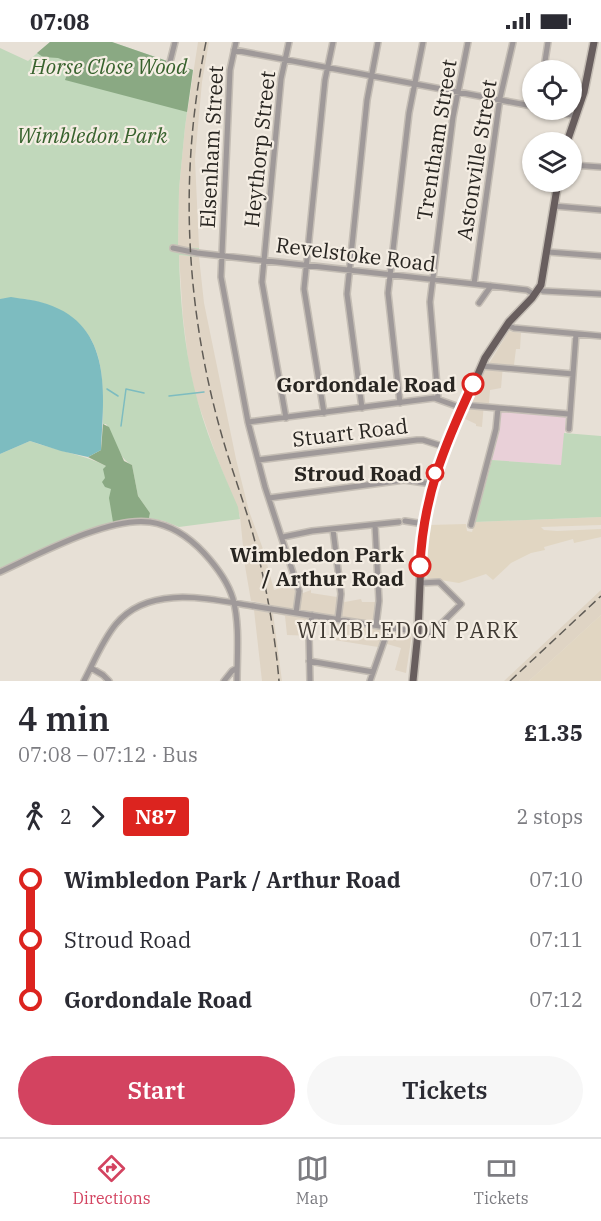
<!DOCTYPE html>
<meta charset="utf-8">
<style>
body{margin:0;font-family:"IBM Plex Serif",serif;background:#f7f7f7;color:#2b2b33;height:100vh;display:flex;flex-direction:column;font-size:22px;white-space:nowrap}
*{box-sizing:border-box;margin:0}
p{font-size:20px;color:#7c7c81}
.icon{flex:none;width:33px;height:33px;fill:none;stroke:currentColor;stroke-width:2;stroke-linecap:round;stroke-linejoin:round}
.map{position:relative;height:639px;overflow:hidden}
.sheet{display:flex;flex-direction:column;background:#fff;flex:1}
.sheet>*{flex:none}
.badge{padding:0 12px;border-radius:4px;font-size:21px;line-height:39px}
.fabs{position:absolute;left:522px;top:18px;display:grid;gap:12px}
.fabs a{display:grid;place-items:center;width:60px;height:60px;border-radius:50%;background:#fff;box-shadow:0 2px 4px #0004;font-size:30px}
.map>.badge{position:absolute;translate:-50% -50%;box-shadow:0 0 0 3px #fff}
.legs{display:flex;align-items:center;gap:9px;height:66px;padding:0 18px;font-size:20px}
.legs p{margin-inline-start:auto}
.overview{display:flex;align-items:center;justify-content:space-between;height:102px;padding:0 18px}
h1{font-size:33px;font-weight:600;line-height:45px}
.cta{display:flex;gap:12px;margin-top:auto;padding:12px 18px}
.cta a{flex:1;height:69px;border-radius:36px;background:#d34360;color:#fff;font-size:24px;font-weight:600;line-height:69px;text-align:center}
.cta a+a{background:#f7f7f7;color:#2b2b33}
ul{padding:0 18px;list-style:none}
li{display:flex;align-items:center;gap:21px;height:60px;font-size:22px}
li i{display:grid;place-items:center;width:9px;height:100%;margin:0 8px;background:currentColor}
li i::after{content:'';width:15px;height:15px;margin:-8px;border:4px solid;border-radius:50%;background:#fff}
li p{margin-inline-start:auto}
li:first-child i{background:linear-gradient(#0000 50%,currentColor 0)}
li:last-child i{background:linear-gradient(currentColor 50%,#0000 0)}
.status{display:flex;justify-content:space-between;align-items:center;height:42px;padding:0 30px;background:#fff;direction:ltr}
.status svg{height:16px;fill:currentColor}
.tabs{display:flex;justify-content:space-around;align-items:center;height:84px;border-top:2px solid #e1e1e2;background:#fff;font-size:16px;color:#7c7c81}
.tabs a{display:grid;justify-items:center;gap:3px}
.tabs .selected{color:#d34360}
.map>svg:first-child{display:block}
.built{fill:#dfd4c4}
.industrial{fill:#e1d6c2}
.education{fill:#e9d0d8}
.green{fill:#c1d8bb}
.forest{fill:#8aa983}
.water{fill:#7dbcc0}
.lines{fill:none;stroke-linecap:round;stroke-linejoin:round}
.stream{stroke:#7dbcc0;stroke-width:1.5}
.minor-casing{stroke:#c5beb5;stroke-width:8}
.major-casing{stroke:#c5beb5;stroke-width:10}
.minor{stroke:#9f9999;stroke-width:5}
.major{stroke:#685e5e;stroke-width:7}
.rail{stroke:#605c56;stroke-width:1.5;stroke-dasharray:9 4.5;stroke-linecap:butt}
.minor-bridge-casing{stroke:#c5beb5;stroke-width:8;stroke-linecap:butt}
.minor-bridge{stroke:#9f9999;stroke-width:5}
.line-1-casing{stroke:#fff;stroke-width:14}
.line-1{stroke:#dc241f;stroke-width:9}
.stop-1-dot{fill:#fff;stroke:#dc241f;stroke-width:3}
.labels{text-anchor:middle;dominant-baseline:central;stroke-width:4.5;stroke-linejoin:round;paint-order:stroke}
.park-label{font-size:21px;font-style:italic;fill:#37622d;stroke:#f4ede3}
.street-label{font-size:21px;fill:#282521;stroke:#f4ede3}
.stop-label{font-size:21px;font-weight:bold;fill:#282521;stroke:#f4ede3;text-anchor:end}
.neighbourhood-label{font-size:22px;letter-spacing:1.5px;fill:#403a33;stroke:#f4ede3}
</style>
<div class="status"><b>07:08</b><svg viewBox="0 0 49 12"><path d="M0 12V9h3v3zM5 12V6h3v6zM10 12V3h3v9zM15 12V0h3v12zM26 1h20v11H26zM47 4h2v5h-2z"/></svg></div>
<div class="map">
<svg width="601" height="639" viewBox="0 0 601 639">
<rect width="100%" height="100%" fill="#e7e0d6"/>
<path class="built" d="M 198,0 L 209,0 L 202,40 L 195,117 L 199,206 L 178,205 L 179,147 L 185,85 Z
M 179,213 L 199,215 L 204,261 L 236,417 L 249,469 L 263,507 L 274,548 L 293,542 L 295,549 L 303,551 L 311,548 L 311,551 L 337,555 L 345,560 L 361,557 L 362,560 L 378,560 L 372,586 L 412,592 L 406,631 L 395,628 L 401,606 L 380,600 L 378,605 L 328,597 L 330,581 L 316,578 L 313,594 L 287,593 L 285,574 L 273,571 L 282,639 L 262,639 L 254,568 L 271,571 L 271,563 L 251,559 L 245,524 L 240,474 L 216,413 L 195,352 L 188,317 L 183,275 Z
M 509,289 L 521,291 L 520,307 L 516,307 L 514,323 L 503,323 L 501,346 L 490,348 L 489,361 L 484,361 L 482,385 L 476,384 L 476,382 L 463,376 L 466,374 L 469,369 L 480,336 Z
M 601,548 L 601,573 L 529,639 L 504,639 Z"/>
<path class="industrial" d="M 601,475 L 601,483 L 541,485 L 544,488 L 557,489 L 601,487 L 601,495 L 574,501 L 573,497 L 544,505 L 545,508 L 531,511 L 511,521 L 493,538 L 486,532 L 459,541 L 428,536 L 425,533 L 429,483 L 466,482 L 467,489 L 472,490 L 475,480 Z
M 601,573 L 601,639 L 529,639 Z"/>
<path class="education" d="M 501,370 L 566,374 L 562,423 L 492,418 L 500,387 Z"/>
<path class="green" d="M 50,0 L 112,0 L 193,28 L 185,85 L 179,147 L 178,205 L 199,206 L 199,215 L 179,213 C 180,257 184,302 194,345 C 204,387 221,426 238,465 L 240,477 L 179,485 L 164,479 L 149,476 L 150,471 L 138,454 L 132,423 C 117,415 115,396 106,382 L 103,382 C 103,334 106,289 55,266 C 39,258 18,255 0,257 L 0,6 L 28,19 Z
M 564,391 L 601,394 L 601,475 L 475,480 L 492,418 L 561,423 Z
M 30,399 C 55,408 82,412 106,424 L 129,477 L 80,491 L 0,526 L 0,412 Z"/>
<path class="forest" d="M 50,0 L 112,0 L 193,28 L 187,70 L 65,38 L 71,21 L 58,16 L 43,15 L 37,11 Z
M 103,382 L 109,385 L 124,419 L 132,423 L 138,454 L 150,471 L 149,476 L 113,480 L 109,456 L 111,447 L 105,445 L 102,440 L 105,436 L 103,427 L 106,424 L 88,415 L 101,408 Z"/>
<path class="water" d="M 11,255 C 23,257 36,258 47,262 C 113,284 104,352 101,408 L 88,415 L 61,409 L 30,399 L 0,412 L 0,257 Z"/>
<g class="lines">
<path class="stream" d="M 107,347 L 118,354
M 169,354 L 204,350
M 121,384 L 126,347 L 144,351"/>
<g class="minor-casing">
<path id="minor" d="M 236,0 L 230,28 L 221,235 L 248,380 L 265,445 L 299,549 L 296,571
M 234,8 L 532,64
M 170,20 L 175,0
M 548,27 L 548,24 L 545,19 L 548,0
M 572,47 L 584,50
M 548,68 L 576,74
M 572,123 L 601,125
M 554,164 L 601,168
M 173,206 L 197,211 L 527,248 L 535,253
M 548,210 L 601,214
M 474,242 L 500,56 L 513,0
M 539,247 L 543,249 L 601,252
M 479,261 L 491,244
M 507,283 L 514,286 L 601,294
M 481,324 L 573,332
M 438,357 L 430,260 L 453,75 L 468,0
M 400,361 L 388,251 L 409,71 L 423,0
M 463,363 L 569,372
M 362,366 L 347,252 L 367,58 L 378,0
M 324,371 L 304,247 L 325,38 L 333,0
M 286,376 L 262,240 L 281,37 L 289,0
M 248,380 L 434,356 L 462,366
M 569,387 L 576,292
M 258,418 L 417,398 L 423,398 L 445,405
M 269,456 L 404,438 L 432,442
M 405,479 L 424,482
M 375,483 L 379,559 L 376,583
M 471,483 L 496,387 L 498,366
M 333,488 L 341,552 L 338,577
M 283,495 L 312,489 L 399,480
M 0,530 C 37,513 109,474 150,480 C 171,483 190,496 204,511 C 216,524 228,540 233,557 C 240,583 237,613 237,639
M 420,541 L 439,540 L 461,562 L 439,584 L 434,585 L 430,591
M 271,567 L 418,590
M 309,619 L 373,630
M 91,626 L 103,633 L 109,639
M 84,639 C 94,620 102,599 116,582 C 149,542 209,557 253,564
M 224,639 L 232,629 L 237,626
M 310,639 L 309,595 L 312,573
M 370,639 L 389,585"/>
</g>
<g class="major-casing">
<path id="major" d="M 567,100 L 584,50 L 594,0
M 413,639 L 418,590 L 422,494 L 436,430 L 485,316 L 509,280 L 532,256 L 541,243 L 558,140"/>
</g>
<use href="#minor" class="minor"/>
<use href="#major" class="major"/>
<path class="rail" d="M 206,0 C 179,128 185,261 220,387 C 230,424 244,459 254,496 C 266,543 275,591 279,639
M 510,639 L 601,554"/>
<g class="minor-bridge-casing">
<path id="minor-bridge" d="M 253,564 L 271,567"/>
</g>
<use href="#minor-bridge" class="minor-bridge"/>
</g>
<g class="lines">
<g class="line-1-casing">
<path id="line-1" d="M 420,524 C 423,455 444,404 473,342"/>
</g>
<use href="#line-1" class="line-1"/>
</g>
<g class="stop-1-dot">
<circle cx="473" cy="342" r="10"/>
<circle cx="435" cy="431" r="8"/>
<circle cx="420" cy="524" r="10"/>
</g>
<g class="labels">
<g class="park-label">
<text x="109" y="24">Horse Close Wood</text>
<text x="92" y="93">Wimbledon Park</text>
</g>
<g class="street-label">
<text transform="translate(436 98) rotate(-81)">Trentham Street</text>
<text transform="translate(211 105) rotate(-87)">Elsenham Street</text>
<text transform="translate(259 107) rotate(-84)">Heythorp Street</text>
<text transform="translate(476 118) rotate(-81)">Astonville Street</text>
<text transform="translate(356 212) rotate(7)">Revelstoke Road</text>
<text transform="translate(350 390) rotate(-7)">Stuart Road</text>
</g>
<g class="stop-label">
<text x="456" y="342">Gordondale Road</text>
<text x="422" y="431">Stroud Road</text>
<text x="404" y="512">Wimbledon Park<tspan x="404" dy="24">/ Arthur Road</tspan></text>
</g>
<g class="neighbourhood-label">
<text x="408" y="587">WIMBLEDON PARK</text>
</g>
</g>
</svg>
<div class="fabs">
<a><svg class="icon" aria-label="locate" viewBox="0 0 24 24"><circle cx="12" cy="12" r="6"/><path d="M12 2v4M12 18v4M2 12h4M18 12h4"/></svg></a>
<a><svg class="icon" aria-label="layers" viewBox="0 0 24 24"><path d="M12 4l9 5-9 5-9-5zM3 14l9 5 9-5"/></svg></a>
</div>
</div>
<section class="sheet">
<div class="overview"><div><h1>4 min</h1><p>07:08 – 07:12 · Bus</p></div><b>£1.35</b></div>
<div class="legs"><svg class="icon" aria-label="walk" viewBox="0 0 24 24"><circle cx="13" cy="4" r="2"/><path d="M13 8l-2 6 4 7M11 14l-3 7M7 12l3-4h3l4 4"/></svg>2<svg class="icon" aria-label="forward" viewBox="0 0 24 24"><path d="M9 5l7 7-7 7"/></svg><b class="badge" style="background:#dc241f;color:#fff">N87</b><p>2 stops</p></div>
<ul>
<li><i style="color:#dc241f"></i><b>Wimbledon Park / Arthur Road</b><p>07:10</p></li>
<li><i style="color:#dc241f"></i><span>Stroud Road</span><p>07:11</p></li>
<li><i style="color:#dc241f"></i><b>Gordondale Road</b><p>07:12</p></li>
</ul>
<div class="cta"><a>Start</a><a>Tickets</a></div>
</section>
<nav class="tabs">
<a class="selected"><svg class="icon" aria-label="directions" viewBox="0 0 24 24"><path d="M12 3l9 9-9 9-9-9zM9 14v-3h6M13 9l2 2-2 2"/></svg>Directions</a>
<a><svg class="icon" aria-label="map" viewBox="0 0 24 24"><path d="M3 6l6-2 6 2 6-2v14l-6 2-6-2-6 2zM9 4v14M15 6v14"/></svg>Map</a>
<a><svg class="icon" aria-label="tickets" viewBox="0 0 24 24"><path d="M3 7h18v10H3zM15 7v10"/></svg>Tickets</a>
</nav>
